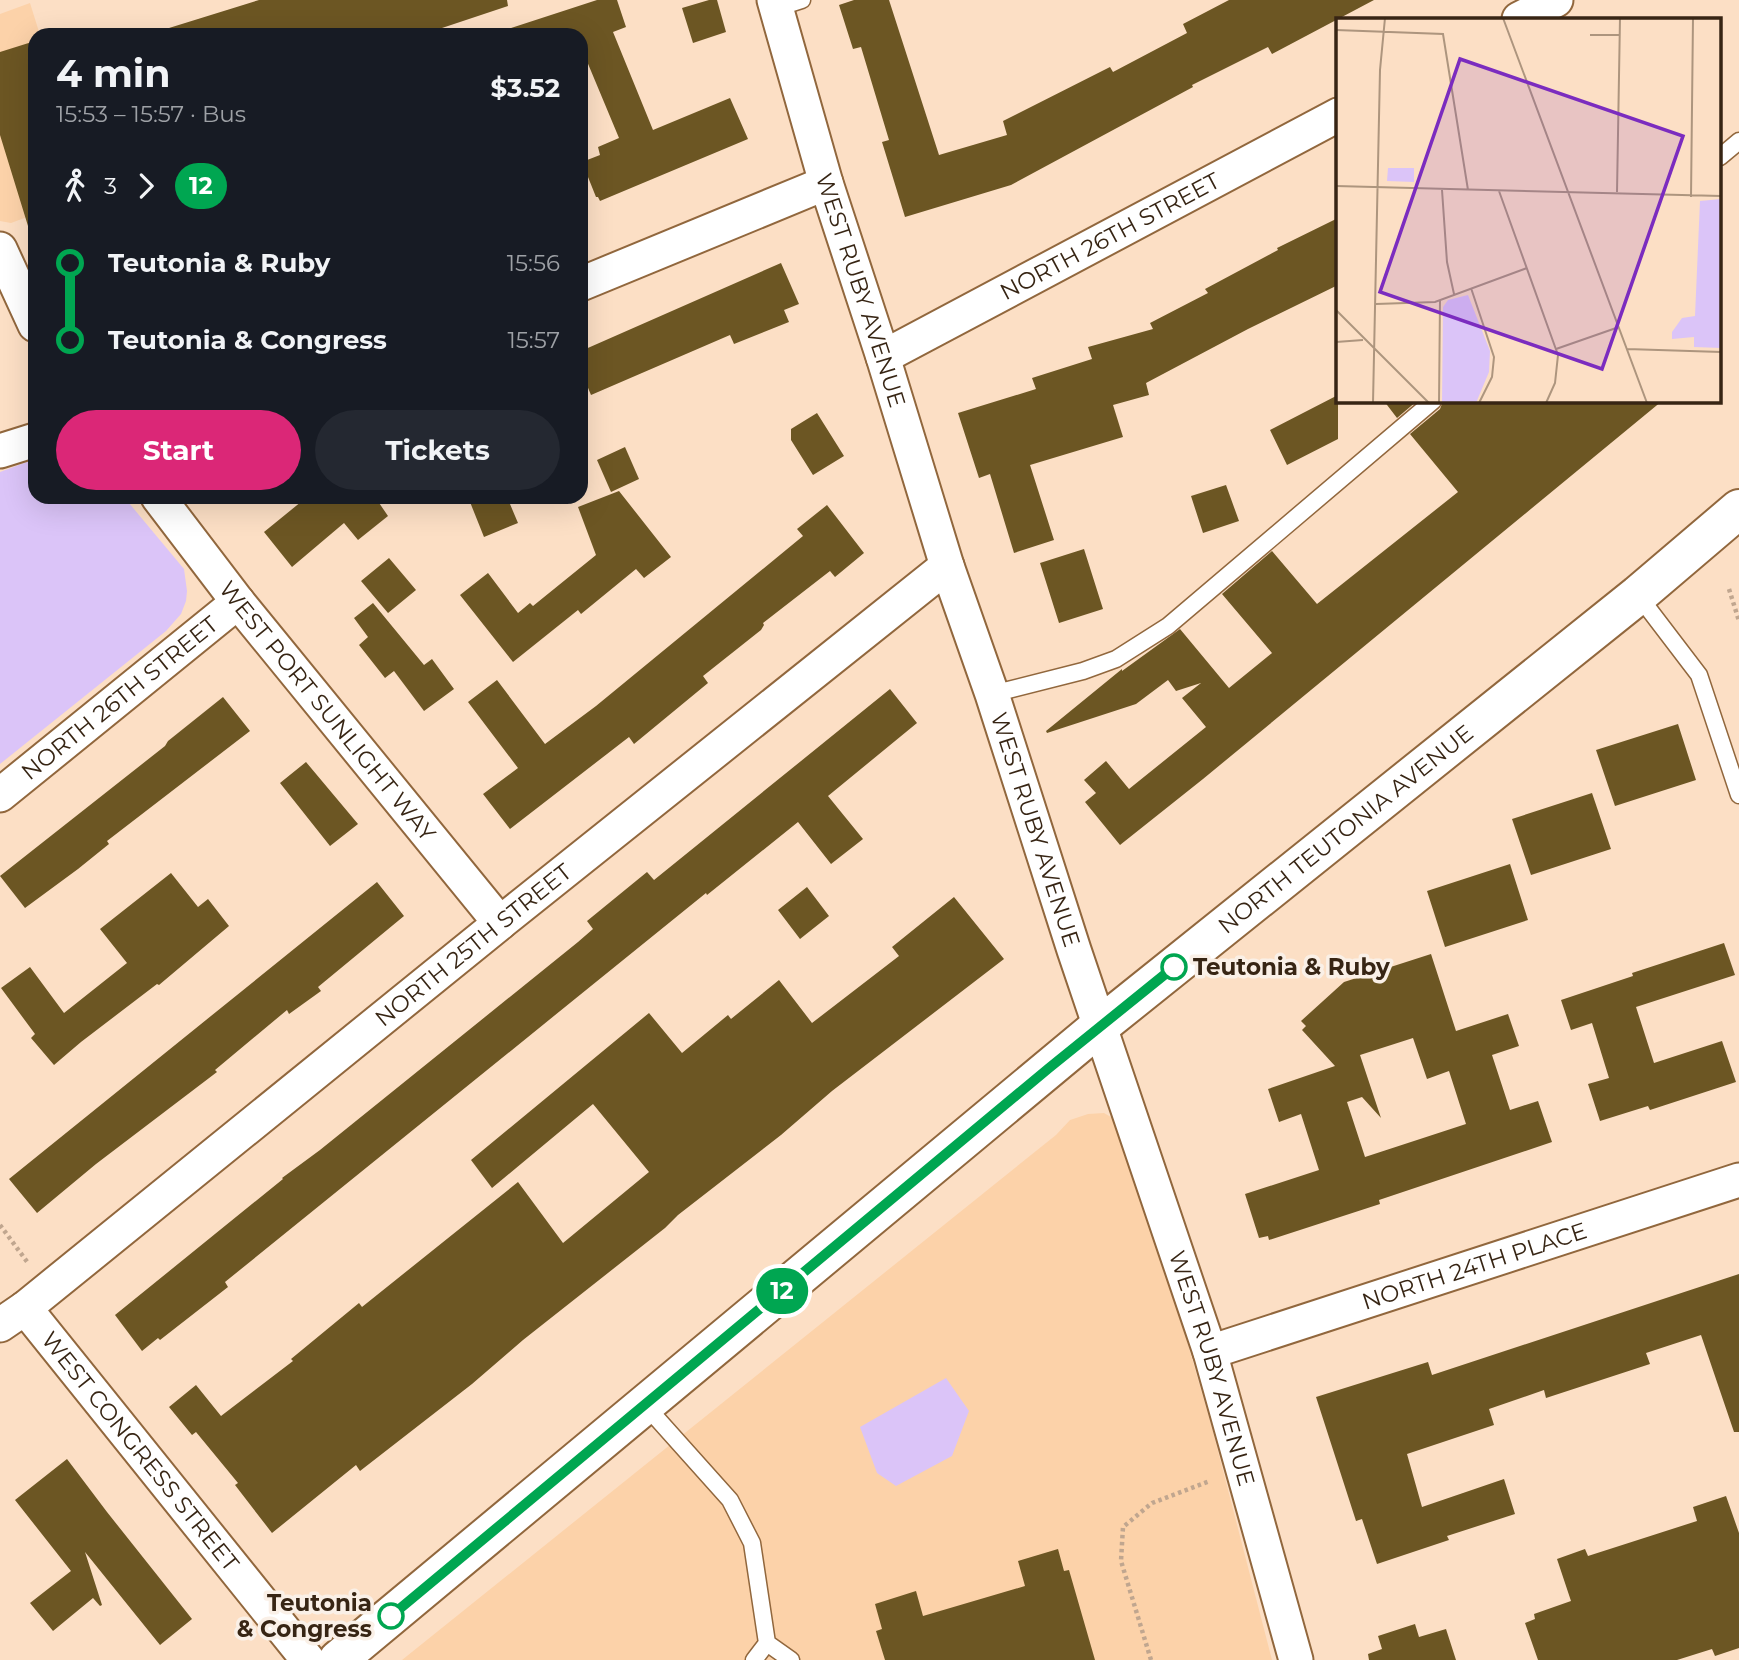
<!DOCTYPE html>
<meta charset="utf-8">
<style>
body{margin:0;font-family:Montserrat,sans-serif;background:#242831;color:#f1f3f6;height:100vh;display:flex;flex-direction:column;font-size:26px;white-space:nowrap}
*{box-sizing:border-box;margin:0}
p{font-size:23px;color:#9ea1a6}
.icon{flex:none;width:38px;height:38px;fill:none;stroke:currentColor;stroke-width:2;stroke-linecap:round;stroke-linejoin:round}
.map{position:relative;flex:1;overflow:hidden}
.panel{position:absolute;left:28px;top:28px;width:560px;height:476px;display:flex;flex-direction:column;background:#171b24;border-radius:21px;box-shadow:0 7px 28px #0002}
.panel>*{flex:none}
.badge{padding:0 14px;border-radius:23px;font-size:24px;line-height:46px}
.map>.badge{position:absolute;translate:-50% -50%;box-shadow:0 0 0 4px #fff}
.legs{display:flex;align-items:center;gap:10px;height:77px;padding:0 28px;font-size:23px}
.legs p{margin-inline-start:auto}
.headline{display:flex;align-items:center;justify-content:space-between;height:119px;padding:0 28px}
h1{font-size:38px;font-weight:700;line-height:52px}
.action{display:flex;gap:14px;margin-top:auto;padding:14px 28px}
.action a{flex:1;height:80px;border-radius:42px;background:#db2777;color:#fff;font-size:28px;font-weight:700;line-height:80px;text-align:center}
.action a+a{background:#242831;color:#f1f3f6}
ul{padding:0 28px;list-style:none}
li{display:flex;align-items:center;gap:24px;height:77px;font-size:26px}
li i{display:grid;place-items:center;width:10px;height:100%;margin:0 9px;background:currentColor}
li i::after{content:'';width:18px;height:18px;margin:-9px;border:5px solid;border-radius:50%;background:#171b24}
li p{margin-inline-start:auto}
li:first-child i{background:linear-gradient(#0000 50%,currentColor 0)}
li:last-child i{background:linear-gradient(currentColor 50%,#0000 0)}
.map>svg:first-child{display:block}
.built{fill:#fcd2a9}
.green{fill:#dbc4f8}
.building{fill:#6c5623;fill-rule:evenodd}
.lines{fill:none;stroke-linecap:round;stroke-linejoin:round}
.service-casing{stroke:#91673d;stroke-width:19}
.minor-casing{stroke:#91673d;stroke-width:37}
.secondary-casing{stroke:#91673d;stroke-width:42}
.path{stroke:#c0a68f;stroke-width:4.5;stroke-dasharray:3.5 3.5;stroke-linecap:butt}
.service{stroke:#fff;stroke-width:16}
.minor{stroke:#fff;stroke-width:33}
.secondary{stroke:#fff;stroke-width:38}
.line-1-casing{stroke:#fff;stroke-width:16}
.line-1{stroke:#00a651;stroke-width:10}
.stop-1-dot{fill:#fff;stroke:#00a651;stroke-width:3.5}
.labels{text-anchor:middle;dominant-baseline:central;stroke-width:7;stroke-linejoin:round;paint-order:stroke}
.street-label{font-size:23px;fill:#372514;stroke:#faf0e7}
.stop-label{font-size:23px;font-weight:bold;fill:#372514;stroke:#faf0e7;text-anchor:start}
.inset-road{fill:none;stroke:#ad957e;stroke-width:2}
.view{fill:#7b2cbf;fill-opacity:0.15;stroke:#7b2cbf;stroke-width:3.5}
.inset-edge{fill:none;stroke:#372514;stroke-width:3.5}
</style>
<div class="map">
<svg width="1739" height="1660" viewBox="0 0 1739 1660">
<rect width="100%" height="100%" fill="#fcdfc5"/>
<path class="built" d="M 30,3 L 40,35 L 35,35 L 35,214 L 11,223 L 0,221 L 0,14 Z
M 1104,1113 L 1116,1120 L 1174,1296 L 1212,1428 L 1272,1660 L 402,1660 L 1056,1135 L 1070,1120 L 1088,1114 Z"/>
<path class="green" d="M 35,459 L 35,497 L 124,497 L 184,569 L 187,591 L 186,601 L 181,614 L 166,631 L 0,764 L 0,472 Z
M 946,1378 L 969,1411 L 952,1456 L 896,1486 L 877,1473 L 860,1427 Z"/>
<path class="building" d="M 259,0 L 507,0 L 508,6 L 421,35 L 170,35 L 169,28 Z
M 597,0 L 617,0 L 626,27 L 613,32 L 653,130 L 730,98 L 748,139 L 600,201 L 598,197 L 596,197 L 582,162 L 600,155 L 598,147 L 619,138 L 581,47 L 581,35 L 509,35 L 508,29 Z
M 709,0 L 717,0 L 726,32 L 693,43 L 682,8 Z
M 854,0 L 889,0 L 939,155 L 1007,135 L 1003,121 L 1110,67 L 1113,72 L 1187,33 L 1183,24 L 1229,0 L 1374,0 L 1272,54 L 1268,47 L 1192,85 L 1193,87 L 1011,185 L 905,217 L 882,142 L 889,140 L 861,47 L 853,49 L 839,5 Z
M 35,41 L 35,225 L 28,226 L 0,135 L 0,52 Z
M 1338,218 L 1338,285 L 1248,329 L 1146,383 L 1149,395 L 1113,405 L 1123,437 L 1030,465 L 1054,540 L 1014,553 L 990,474 L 979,478 L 958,413 L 1036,389 L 1032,378 L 1092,359 L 1088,347 L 1153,329 L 1150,323 L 1208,293 L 1205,289 L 1278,250 L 1277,248 Z
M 781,263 L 799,304 L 784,310 L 789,322 L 734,344 L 730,335 L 591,395 L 581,371 L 581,351 Z
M 1338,395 L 1338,439 L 1287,465 L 1270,430 Z
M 1384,401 L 1417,401 L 1397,418 Z
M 1443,401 L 1662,401 L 1203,779 L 1120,845 L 1085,802 L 1096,793 L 1084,780 L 1106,761 L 1129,789 L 1206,727 L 1182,698 L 1201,683 L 1176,691 L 1168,680 L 1136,704 L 1047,733 L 1046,731 L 1122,669 L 1122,671 L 1180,629 L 1229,688 L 1272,653 L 1222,594 L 1272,551 L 1317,604 L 1458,492 L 1410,434 L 1440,409 Z
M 817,413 L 844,456 L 813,475 L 791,440 L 791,429 Z
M 625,447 L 639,479 L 611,492 L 597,460 Z
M 1226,485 L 1239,521 L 1203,533 L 1191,496 Z
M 619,491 L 671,557 L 644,578 L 636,569 L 581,614 L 578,610 L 513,662 L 460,595 L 488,573 L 518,613 L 530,603 L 533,606 L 596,555 L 578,507 Z
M 307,497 L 375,497 L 388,516 L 358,540 L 344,523 L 292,567 L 264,532 Z
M 468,497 L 507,497 L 518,523 L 484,537 Z
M 827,505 L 864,553 L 835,577 L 830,571 L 763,623 L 764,625 L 761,630 L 703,676 L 708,683 L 634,744 L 629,737 L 510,829 L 483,794 L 518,768 L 468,702 L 497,680 L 545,744 L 596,706 L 803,536 L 797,529 Z
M 1084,549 L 1103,609 L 1059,623 L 1040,563 Z
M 389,558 L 416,590 L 388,613 L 361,581 Z
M 373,603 L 424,665 L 432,659 L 454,689 L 424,711 L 394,671 L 385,678 L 359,645 L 368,637 L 354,618 Z
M 890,689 L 917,723 L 828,796 L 863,839 L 831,864 L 798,822 L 707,895 L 706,893 L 225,1282 L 228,1287 L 160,1340 L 158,1338 L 142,1351 L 115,1315 L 283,1179 L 282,1178 L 320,1150 L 578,942 L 593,929 L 587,921 L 647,872 L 654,880 Z
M 223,697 L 250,731 L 107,841 L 109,844 L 78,869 L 25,908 L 0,876 L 165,746 L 168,741 Z
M 1678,724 L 1696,780 L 1615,806 L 1596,750 Z
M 306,762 L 358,824 L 330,846 L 280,783 Z
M 1592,793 L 1611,849 L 1531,875 L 1512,819 Z
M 1510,864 L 1528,920 L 1445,947 L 1427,891 Z
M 171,873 L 198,907 L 208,899 L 229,926 L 159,985 L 157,984 L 81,1042 L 54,1065 L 31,1038 L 35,1034 L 1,988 L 30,967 L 64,1013 L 127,963 L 100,929 Z
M 377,882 L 404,916 L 318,987 L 321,991 L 289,1014 L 287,1010 L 215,1070 L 217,1072 L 96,1164 L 37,1213 L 9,1179 Z
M 807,887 L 829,916 L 800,939 L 778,910 Z
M 954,897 L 1004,959 L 832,1091 L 781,1135 L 678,1215 L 665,1228 L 523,1340 L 472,1384 L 360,1471 L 356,1465 L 272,1533 L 235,1485 L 238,1483 L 196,1432 L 192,1435 L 169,1407 L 196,1385 L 221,1416 L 293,1361 L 291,1359 L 359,1303 L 362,1307 L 518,1182 L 563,1243 L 649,1172 L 593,1104 L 492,1188 L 471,1160 L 649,1013 L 682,1053 L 728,1015 L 731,1019 L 779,980 L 812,1023 L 899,956 L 892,947 Z
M 1724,943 L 1735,975 L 1636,1007 L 1654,1063 L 1722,1041 L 1736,1082 L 1650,1110 L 1648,1106 L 1600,1121 L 1588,1084 L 1609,1078 L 1592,1023 L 1571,1030 L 1561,1000 L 1633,976 L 1632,973 Z
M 1431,954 L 1456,1031 L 1508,1014 L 1519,1046 L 1492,1055 L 1510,1110 L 1538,1101 L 1552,1142 L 1379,1200 L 1380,1204 L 1269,1240 L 1268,1236 L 1259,1238 L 1245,1194 L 1319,1170 L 1301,1114 L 1279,1122 L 1268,1089 L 1335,1066 L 1302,1030 L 1306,1026 L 1301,1021 L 1344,982 ZM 1413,1038 L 1427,1079 L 1449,1071 L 1466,1124 L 1365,1157 L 1347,1102 L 1362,1097 L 1381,1118 L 1360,1055 Z
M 1739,1274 L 1739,1432 L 1734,1432 L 1701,1335 L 1646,1353 L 1650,1364 L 1546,1398 L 1544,1390 L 1489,1409 L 1494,1425 L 1407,1454 L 1422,1507 L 1504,1479 L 1515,1514 L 1447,1536 L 1449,1540 L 1377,1564 L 1362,1519 L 1356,1521 L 1316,1397 L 1428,1362 L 1432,1375 Z
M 67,1459 L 107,1512 L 192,1619 L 160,1645 L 85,1552 L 102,1605 L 100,1606 L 93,1598 L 53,1631 L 30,1603 L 71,1571 L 15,1500 Z
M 1726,1496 L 1739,1533 L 1739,1648 L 1715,1656 L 1712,1649 L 1677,1660 L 1538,1660 L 1525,1623 L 1535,1619 L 1534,1614 L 1571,1601 L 1557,1559 L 1585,1549 L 1588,1556 L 1697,1521 L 1693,1507 Z
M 1058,1549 L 1064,1571 L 1069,1570 L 1095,1660 L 885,1660 L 876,1631 L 882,1629 L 875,1604 L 916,1591 L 923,1616 L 1025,1586 L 1018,1561 Z
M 1415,1624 L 1419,1637 L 1446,1629 L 1456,1660 L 1369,1660 L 1368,1654 L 1382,1649 L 1378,1636 Z"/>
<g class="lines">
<g class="service-casing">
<path id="service" d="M 777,8 L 802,0
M 1720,157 L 1739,141
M 1638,595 L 1699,675 L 1739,795
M 992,694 L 1083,671 L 1116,659 L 1168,626 L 1433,401
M 645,1405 L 730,1500 L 752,1543 L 767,1643 L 754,1660
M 767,1643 L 791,1660"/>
</g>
<g class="minor-casing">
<g id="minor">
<path id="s1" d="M 774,0 L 826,183 L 883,357 L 947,566 L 992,694 L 1074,950 L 1210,1352 L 1296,1660"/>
<path d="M 1519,19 L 1556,0"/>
<path d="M 0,249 L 35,325"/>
<path d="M 581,284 L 826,183"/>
<path id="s2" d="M 883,357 L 1338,115"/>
<path d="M 0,451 L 35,440"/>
<path id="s3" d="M 158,497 L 238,602 L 500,923"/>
<path id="s4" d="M 0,795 L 238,602"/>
<path id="s5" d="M 25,1308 L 308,1660"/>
<path id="s6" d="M 0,1325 L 25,1308 L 500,923 L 947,566"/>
<path id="s7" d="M 1210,1352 L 1739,1180"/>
</g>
</g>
<g class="secondary-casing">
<g id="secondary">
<path id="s8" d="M 338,1660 L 1100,1026 L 1638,595 L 1739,509"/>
</g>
</g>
<path class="path" d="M 1729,589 L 1739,621
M 0,1225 L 28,1263
M 1151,1660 L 1121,1561 L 1123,1527 L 1152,1503 L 1210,1481"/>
<use href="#service" class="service"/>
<use href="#minor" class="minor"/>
<use href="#secondary" class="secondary"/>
</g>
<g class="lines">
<g class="line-1-casing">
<path id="line-1" d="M 391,1616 L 1049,1068 L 1174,967"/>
</g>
<use href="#line-1" class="line-1"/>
</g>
<g class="stop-1-dot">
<circle cx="1174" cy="967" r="12"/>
<circle cx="391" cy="1616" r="12"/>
</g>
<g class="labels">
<g class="street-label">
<text stroke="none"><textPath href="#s2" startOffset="257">NORTH 26TH STREET</textPath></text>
<text stroke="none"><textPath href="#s1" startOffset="303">WEST RUBY AVENUE</textPath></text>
<text stroke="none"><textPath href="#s4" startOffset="154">NORTH 26TH STREET</textPath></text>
<text stroke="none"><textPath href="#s3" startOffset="273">WEST PORT SUNLIGHT WAY</textPath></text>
<text stroke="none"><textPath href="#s1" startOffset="870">WEST RUBY AVENUE</textPath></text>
<text stroke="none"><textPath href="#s8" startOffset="1306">NORTH TEUTONIA AVENUE</textPath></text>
<text stroke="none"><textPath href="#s6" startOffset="607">NORTH 25TH STREET</textPath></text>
<text stroke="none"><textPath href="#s7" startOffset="278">NORTH 24TH PLACE</textPath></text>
<text stroke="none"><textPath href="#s1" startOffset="1437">WEST RUBY AVENUE</textPath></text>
<text stroke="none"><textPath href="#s5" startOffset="184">WEST CONGRESS STREET</textPath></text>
</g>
<g class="stop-label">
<text x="1193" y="967">Teutonia &amp; Ruby</text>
<text x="372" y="1603" text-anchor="end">Teutonia<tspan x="372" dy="26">&amp; Congress</tspan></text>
</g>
</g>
<g transform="translate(1336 18)">
<rect width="385" height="385" fill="#fcdfc5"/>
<path d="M 52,150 L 78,150 L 78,164 L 51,163 ZM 385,181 L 385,330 L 358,329 L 358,319 L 336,321 L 336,314 L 346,300 L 359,298 L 364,183 ZM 132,277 L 154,333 L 153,354 L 140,385 L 106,385 L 107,289 L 112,282 Z" fill="#dbc4f8"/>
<path class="inset-road" d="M 167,0 L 311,385M 0,12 L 107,16 L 132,172M 254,17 L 284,17M 0,168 L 385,178M 106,172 L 111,244 L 118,276M 163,173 L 222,337 L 219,365 L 210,385M 281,174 L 284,0M 355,179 L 357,0M 135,270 L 158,339 L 156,359 L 143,385M 40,286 L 99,284 L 191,250M 0,292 L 93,385M 0,324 L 27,322M 220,331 L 283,309M 291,331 L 385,334M 37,385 L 44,52 L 49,0M 103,385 L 104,282"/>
<path class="view" d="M 124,41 L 347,118 L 266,351 L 44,274 Z"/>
<rect width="385" height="385" class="inset-edge"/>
</g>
</svg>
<b class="badge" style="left:782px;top:1291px;background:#00a651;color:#fff">12</b>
<section class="panel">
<div class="headline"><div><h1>4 min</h1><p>15:53 – 15:57 · Bus</p></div><b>$3.52</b></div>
<div class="legs"><svg class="icon" aria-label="walk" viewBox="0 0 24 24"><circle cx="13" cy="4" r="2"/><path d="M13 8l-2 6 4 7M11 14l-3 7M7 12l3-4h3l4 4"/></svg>3<svg class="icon" aria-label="forward" viewBox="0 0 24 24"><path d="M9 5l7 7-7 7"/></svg><b class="badge" style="background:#00a651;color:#fff">12</b></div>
<ul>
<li><i style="color:#00a651"></i><b>Teutonia &amp; Ruby</b><p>15:56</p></li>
<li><i style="color:#00a651"></i><b>Teutonia &amp; Congress</b><p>15:57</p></li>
</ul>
<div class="action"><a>Start</a><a>Tickets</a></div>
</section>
</div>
